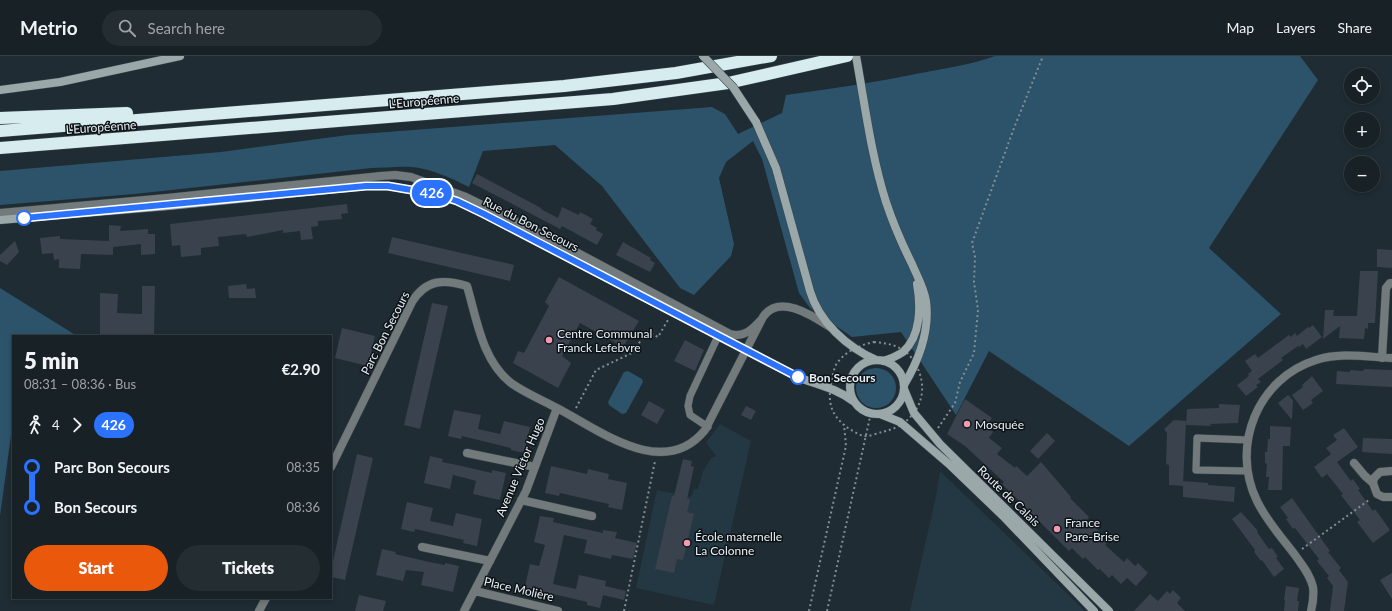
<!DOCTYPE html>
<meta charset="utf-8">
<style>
body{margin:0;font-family:Lato,sans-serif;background:#242e32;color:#f1f3f6;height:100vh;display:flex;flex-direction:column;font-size:15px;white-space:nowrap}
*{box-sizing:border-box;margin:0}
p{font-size:13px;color:#9ea3a7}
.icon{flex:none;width:22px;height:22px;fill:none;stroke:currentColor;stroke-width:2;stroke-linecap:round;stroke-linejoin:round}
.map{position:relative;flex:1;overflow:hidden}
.side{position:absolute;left:12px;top:279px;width:320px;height:264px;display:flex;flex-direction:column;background:#172126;border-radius:0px;box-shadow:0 2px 6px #0003,0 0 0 1px #363e43}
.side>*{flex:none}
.badge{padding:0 8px;border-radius:13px;font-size:14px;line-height:26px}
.controls{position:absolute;left:1344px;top:12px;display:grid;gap:8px}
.controls a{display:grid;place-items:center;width:36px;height:36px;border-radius:50%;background:#172126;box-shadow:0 2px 6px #0003,0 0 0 1px #363e43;font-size:20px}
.map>.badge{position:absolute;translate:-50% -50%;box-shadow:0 0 0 2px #fff}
.legs{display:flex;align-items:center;gap:6px;height:44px;padding:0 12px;font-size:13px}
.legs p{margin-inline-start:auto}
.summary{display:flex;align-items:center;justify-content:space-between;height:68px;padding:0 12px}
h1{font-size:22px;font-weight:800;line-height:30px}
.primary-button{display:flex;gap:8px;margin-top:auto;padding:8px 12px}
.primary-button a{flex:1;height:46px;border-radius:24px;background:#ea580c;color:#fff;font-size:16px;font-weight:800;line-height:46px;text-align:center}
.primary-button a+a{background:#242e32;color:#f1f3f6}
ul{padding:0 12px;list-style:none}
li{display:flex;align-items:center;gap:14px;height:40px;font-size:15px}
li i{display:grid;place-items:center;width:6px;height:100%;margin:0 5px;background:currentColor}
li i::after{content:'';width:10px;height:10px;margin:-5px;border:3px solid;border-radius:50%;background:#172126}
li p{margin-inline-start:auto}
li:first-child i{background:linear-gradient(#0000 50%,currentColor 0)}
li:last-child i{background:linear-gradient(currentColor 50%,#0000 0)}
header{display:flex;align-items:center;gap:24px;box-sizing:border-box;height:56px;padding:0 20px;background:#172126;border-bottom:1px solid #363e43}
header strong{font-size:19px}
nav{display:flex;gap:22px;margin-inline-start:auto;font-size:14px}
.search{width:280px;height:36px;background:#242e32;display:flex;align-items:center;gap:10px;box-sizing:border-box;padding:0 14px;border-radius:22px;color:#9ea3a7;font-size:15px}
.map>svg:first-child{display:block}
.built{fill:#243843}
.green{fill:#2c5369}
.building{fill:#3a424e}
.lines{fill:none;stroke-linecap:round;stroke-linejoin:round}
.lane-casing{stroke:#3b474e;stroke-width:8}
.street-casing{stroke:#3b474e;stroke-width:9}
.secondary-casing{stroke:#3b474e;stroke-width:9}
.highway-casing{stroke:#3b474e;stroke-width:13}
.path{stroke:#838e94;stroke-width:2;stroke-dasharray:2 3;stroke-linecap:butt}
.lane{stroke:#727a7c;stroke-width:7}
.street{stroke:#727a7c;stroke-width:8}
.secondary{stroke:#9ba8aa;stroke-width:8}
.highway{stroke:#d7ecef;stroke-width:12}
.secondary-bridge-casing{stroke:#3b474e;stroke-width:9;stroke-linecap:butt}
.secondary-bridge{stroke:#9ba8aa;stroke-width:8}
.line-1-casing{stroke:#fff;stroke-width:9}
.line-1{stroke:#2b73ff;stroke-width:6}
.stop-1-dot{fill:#fff;stroke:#2b73ff;stroke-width:2}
.poi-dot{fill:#f29ab0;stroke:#0e1317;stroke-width:1.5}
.labels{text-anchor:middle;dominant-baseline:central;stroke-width:3;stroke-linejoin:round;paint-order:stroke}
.street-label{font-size:12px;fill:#e7f0f5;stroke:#0e1317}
.poi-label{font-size:12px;fill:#e7f0f5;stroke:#0e1317;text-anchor:start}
.stop-label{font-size:12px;font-weight:bold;fill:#e7f0f5;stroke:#0e1317;text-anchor:start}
</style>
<header>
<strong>Metrio</strong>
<div class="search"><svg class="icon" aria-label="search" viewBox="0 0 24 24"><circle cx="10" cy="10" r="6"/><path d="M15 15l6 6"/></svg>Search here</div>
<nav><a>Map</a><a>Layers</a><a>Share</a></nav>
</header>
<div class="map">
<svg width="1392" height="555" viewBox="0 0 1392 555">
<rect width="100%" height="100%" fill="#1f2c33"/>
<path class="built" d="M 720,368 L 751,385 L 714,549 L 636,532 L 657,434 L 691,441 L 694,433 L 698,433 L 703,415 L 711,402 L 716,400 L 706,387 Z
M 940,415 L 1080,550 L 1084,555 L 910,555 L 936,440 Z"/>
<path class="green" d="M 995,0 L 1300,0 L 1318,24 L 1209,192 L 1281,258 L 1129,390 L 989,295 L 956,359 L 901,276 L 852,281 L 810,252 L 799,237 L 762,103 L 753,85 L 726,106 L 719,122 L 734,188 L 731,200 L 694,239 L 680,232 L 602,130 L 555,89 L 483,95 L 469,131 C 451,122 432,113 412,111 C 398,110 384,112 371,112 L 135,138 L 0,149 L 0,115 L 221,96 L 348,79 L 712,51 L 725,58 L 738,78 L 782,57 L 786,39 C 831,33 876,26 921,17 C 946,12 971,9 995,0 Z
M 0,232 L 77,280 L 13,280 L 13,365 L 0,460 Z
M856 332a20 20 0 1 1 40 0a20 20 0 1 1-40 0Z
M 628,315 L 642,323 L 643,326 L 626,357 L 622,358 L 609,349 L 608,346 L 624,316 Z"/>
<path class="building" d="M 477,118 L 541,152 L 541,153 L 558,162 L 562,151 L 579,159 L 580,156 L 593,163 L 590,168 L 597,172 L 596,174 L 603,178 L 597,189 L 562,170 L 560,173 L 472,127 Z
M 347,148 L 348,157 L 341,158 L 342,163 L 318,165 L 318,170 L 311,171 L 313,183 L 301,184 L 300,175 L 283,177 L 283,174 L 247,181 L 246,178 L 218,181 L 219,190 L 201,192 L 201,199 L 181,201 L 180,189 L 172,190 L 170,168 Z
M 109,169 L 121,170 L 120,175 L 148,173 L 148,178 L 155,178 L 155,198 L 141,199 L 141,188 L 113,191 L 113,199 L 81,198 L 80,213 L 59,212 L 59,203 L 54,204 L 53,197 L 42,198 L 40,182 L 60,180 L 60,183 L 109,185 Z
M 392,181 L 514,209 L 510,225 L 388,197 Z
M 15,185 L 19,196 L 7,209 L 0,205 L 0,199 Z
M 623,186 L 651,202 L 650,204 L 655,207 L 650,216 L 616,199 Z
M 1377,193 L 1392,194 L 1392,212 L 1377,211 Z
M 1360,215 L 1378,215 L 1375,267 L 1368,267 L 1368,273 L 1365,272 L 1364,283 L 1339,282 L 1340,270 L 1323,283 L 1325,254 L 1334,254 L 1333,260 L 1357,260 Z
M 559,221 L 639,265 L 623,291 L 580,267 L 562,300 L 571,307 L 558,332 L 513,307 L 518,295 L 524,297 L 549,250 L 545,246 Z
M 246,228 L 247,233 L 255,232 L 256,242 L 229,242 L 228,230 Z
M 142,230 L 155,230 L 154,280 L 100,280 L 100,237 L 118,238 L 117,257 L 142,258 Z
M 432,247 L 448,250 L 420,373 L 404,369 Z
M 1313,269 L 1322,281 L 1306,293 L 1303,288 L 1299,291 L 1298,290 L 1281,302 L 1283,304 L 1258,323 L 1261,326 L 1256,329 L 1258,331 L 1246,340 L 1237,329 L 1249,320 L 1248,318 L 1252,315 L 1245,305 L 1255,298 L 1258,302 L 1289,279 L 1291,281 L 1295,277 L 1297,280 L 1308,271 L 1309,272 Z
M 342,272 L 375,280 L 368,310 L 335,302 Z
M 685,284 L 704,294 L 695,315 L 674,305 Z
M 1364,313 L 1392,314 L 1392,331 L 1336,328 L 1337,315 L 1350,316 L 1350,314 L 1363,315 Z
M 1312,320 L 1323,335 L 1311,344 L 1313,347 L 1303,354 L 1292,339 L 1303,331 L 1302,329 Z
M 1288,339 L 1293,344 L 1292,364 L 1278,347 Z
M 965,343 L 992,362 L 989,366 L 992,369 L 989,373 L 993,376 L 989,382 L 1002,392 L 997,398 L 1015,412 L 1016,410 L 1027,420 L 1041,406 L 1071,441 L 1070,442 L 1089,461 L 1087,463 L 1102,478 L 1099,480 L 1107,487 L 1105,489 L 1124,506 L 1127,502 L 1135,510 L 1138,507 L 1148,517 L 1136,530 L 1127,522 L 1121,528 L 1112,519 L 1109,522 L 1100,513 L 1098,514 L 1085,501 L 1083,503 L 1072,492 L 1069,495 L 1002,428 L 1004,426 L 965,390 L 947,378 Z
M 649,345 L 665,354 L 657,368 L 641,359 Z
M 1219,348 L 1240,349 L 1238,367 L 1210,368 L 1211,370 L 1186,369 L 1187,353 L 1219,352 Z
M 746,350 L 756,355 L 751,364 L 741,359 Z
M 454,354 L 481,359 L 478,373 L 500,378 L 504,365 L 530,371 L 524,397 L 511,394 L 511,392 L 462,380 L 461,383 L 448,380 Z
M 1174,364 L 1186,365 L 1183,430 L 1169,429 L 1169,409 L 1166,408 L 1167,377 L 1164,373 Z
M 1270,370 L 1291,371 L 1290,390 L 1283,390 L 1282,434 L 1268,434 L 1269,421 L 1266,421 L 1267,408 L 1265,407 L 1265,396 L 1267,396 L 1268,383 L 1270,383 Z
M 1344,372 L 1358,391 L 1337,406 L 1351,425 L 1353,423 L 1360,433 L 1358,434 L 1373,455 L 1375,453 L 1390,474 L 1373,487 L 1357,466 L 1360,464 L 1341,439 L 1343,438 L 1327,418 L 1322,422 L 1314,411 L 1331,398 L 1326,392 L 1337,384 L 1333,379 Z
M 1047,377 L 1055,385 L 1038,403 L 1030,395 Z
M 1363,382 L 1392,383 L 1392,398 L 1362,396 Z
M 357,398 L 373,402 L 345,524 L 331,521 L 331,514 Z
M 430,400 L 443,403 L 442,406 L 457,409 L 492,417 L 492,414 L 506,417 L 500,444 L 473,438 L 476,425 L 465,422 L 453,419 L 450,433 L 424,427 Z
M 683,403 L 692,405 L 691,410 L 694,411 L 687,443 L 690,444 L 687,456 L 694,458 L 683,504 L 677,503 L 674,517 L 655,513 L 672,440 L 674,440 Z
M 551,410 L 587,418 L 588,413 L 609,418 L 608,423 L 627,427 L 622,454 L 608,451 L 609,448 L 595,445 L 560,437 L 559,440 L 545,437 Z
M 1183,425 L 1208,427 L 1208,429 L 1235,431 L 1234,446 L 1183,441 Z
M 1292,442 L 1330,495 L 1328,496 L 1341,512 L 1339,514 L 1348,526 L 1344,555 L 1330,555 L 1333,530 L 1327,522 L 1329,520 L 1317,505 L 1319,503 L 1295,472 L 1293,473 L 1286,463 L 1288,462 L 1280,451 Z
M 407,446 L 433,452 L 430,465 L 453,470 L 456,457 L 482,463 L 477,490 L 463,487 L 464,484 L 424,475 L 415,473 L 414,476 L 401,473 Z
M 1241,456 L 1258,475 L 1257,476 L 1269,493 L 1272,492 L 1278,501 L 1276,502 L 1284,513 L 1274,521 L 1262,504 L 1261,505 L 1254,496 L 1255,494 L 1232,463 Z
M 540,460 L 554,462 L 553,466 L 594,475 L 603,477 L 603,474 L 617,476 L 615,482 L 637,487 L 633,503 L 612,499 L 611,503 L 584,497 L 587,484 L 564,479 L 553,528 L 576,533 L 579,519 L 606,525 L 605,530 L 626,535 L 624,544 L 603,539 L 600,552 L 587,549 L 587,546 L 562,540 L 538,535 L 537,538 L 524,535 L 530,508 L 539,510 L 545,489 L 534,486 Z
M 382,493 L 396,496 L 395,498 L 429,506 L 445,509 L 445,507 L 459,510 L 453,536 L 421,529 L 424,516 L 406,514 L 403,525 L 376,519 Z
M 1392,517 L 1392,543 L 1380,524 Z
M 1286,530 L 1299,532 L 1297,545 L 1299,545 L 1298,555 L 1284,555 L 1285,544 L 1284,544 Z
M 1173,534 L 1181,542 L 1177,547 L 1185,555 L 1134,555 L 1150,538 L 1158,545 L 1167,535 L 1170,538 Z
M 359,539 L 386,545 L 383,555 L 355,555 Z"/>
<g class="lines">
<g class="lane-casing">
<path id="lane" d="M 708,371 L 690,359 L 688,350 L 690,340 L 720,276
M 1247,415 L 1196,414 L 1197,382 L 1248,384"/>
</g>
<g class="street-casing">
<path id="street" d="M 0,157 L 167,142 L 381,120 L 395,119 L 411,121 L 466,141 L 561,188 L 730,278 C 744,282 753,273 761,264
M 1382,302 L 1386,232 L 1390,227 L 1392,227
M 467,397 L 535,411
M 1354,407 L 1365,420 L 1373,427 L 1377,438 L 1383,441 L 1392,441
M 331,411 L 412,246 C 426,223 444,223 467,230 C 477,264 482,304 511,327 C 525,337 542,344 557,352
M 1373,427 L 1374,422 L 1380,416 L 1392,415
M 521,444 L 592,460
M 422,491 L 490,505
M 475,535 L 558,555
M 259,555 L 266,542
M 464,555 L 526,435 L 557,352 C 599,374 664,425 705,374 L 763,261 C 779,237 813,260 830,271
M 1311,555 C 1313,547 1314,539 1313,531 C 1310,518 1302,509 1295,499 C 1282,482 1266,464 1257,445 C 1230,390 1258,322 1316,304 C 1340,296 1367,301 1392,302"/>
</g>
<g class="secondary-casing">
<path id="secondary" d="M 856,0 C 865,49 871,99 886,146 C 893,167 902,188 912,208 C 917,220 924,232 926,245 C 930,275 919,304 904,329
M 0,34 L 60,26 L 180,0
M 756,66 L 776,112 L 810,235 C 819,266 847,291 876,304
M 0,164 L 168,150 L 366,130 L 388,130 L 435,138 L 457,145 L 484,158 L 793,319 C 815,329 833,330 853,345
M850 331a27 27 0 1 1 54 0a27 27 0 1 1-54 0Z
M 883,305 C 890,303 897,300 903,296 C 921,280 921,250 917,228
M 904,333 L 914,357 L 940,388 L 1109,555
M 880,358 L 900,366 L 950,409 L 1003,460 L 1094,555"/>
</g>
<g class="highway-casing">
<path id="highway" d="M 0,62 L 127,57
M 0,75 L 564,30 L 676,17 L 771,0
M 0,92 L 613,43 L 728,27 L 847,0"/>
</g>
<path class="path" d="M 874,286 C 884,287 894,288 903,294 C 909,297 915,306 918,313 C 931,343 912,370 882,376 C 877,377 869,381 864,380 C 859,379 853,375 848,372 C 830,359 827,345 832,324 C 833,318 834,312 837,307 C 846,295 860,289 874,286 Z
M 576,352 L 596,314 L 634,296 L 646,275 L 658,281 L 668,264
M 938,372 L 955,347 L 960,326 L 974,297 L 978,254 L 974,226 L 975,201 L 972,187 L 1014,72 L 1043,0
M 1302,493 L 1369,444
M 624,555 L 655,405
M 809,555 L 846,390 L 844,368
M 827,555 L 870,361"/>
<use href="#lane" class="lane"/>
<use href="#street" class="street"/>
<use href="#secondary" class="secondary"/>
<use href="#highway" class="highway"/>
<g class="secondary-bridge-casing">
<path id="secondary-bridge" d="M 703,0 L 733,31 L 756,66"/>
</g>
<use href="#secondary-bridge" class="secondary-bridge"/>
</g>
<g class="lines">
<g class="line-1-casing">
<path id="line-1" d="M 24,162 L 366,130 L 388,130 L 435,138 L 457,145 L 484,158 L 798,321"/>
</g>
<use href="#line-1" class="line-1"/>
</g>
<g class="stop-1-dot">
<circle cx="24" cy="162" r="7"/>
<circle cx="798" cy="321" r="7"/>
</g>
<g class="poi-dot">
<circle cx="549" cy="284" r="4"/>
<circle cx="967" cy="368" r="4"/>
<circle cx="1057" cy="473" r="4"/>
<circle cx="687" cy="487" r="4"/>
</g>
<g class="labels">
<g class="street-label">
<text transform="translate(424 45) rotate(-5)">L'Européenne</text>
<text transform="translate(101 71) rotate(-4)">L'Européenne</text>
<text transform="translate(531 168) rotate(27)">Rue du Bon Secours</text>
<text transform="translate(385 277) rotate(-63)">Parc Bon Secours</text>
<text transform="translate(520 411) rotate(-67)">Avenue Victor Hugo</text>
<text transform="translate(1009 440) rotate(44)">Route de Calais</text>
<text transform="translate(519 533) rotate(13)">Place Molière</text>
</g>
<g class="poi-label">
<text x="557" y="277">Centre Communal<tspan x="557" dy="14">Franck Lefebvre</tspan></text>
<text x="975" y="368">Mosquée</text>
<text x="1065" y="466">France<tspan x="1065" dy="14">Pare-Brise</tspan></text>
<text x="695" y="480">École maternelle<tspan x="695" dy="14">La Colonne</tspan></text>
</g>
<g class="stop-label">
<text x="809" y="321">Bon Secours</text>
</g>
</g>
</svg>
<div class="controls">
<a><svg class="icon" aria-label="locate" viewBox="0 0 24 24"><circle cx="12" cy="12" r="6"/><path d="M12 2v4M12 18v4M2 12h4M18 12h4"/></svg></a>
<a>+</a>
<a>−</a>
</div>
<b class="badge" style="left:432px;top:137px;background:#2b73ff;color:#fff">426</b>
<section class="side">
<div class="summary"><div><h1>5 min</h1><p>08:31 – 08:36 · Bus</p></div><b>€2.90</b></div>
<div class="legs"><svg class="icon" aria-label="walk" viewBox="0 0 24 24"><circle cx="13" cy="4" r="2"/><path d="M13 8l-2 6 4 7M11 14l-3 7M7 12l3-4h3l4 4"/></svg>4<svg class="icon" aria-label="forward" viewBox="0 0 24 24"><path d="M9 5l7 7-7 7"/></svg><b class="badge" style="background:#2b73ff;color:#fff">426</b></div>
<ul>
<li><i style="color:#2b73ff"></i><b>Parc Bon Secours</b><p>08:35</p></li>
<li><i style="color:#2b73ff"></i><b>Bon Secours</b><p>08:36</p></li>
</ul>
<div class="primary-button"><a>Start</a><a>Tickets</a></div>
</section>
</div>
